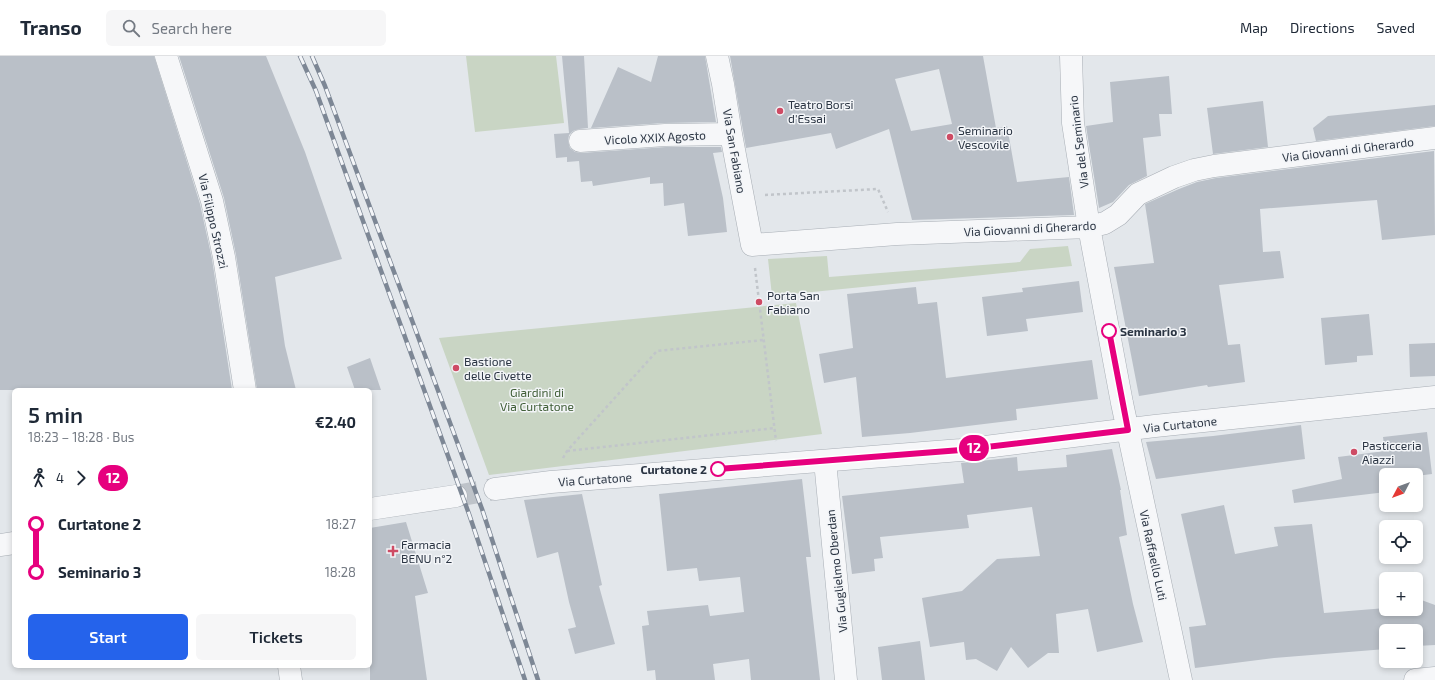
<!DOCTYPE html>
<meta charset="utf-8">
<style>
body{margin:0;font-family:"Exo 2",sans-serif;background:#f6f6f7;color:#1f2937;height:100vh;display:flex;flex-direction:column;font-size:15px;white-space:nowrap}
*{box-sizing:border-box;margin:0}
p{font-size:13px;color:#747a83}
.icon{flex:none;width:22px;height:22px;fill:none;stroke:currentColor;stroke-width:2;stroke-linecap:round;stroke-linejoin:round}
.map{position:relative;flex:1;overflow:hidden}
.panel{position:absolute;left:12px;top:332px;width:360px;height:280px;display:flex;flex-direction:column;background:#fff;border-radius:6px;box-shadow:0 2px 6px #0003}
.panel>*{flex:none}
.badge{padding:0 8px;border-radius:13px;font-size:14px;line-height:26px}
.needle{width:26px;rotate:229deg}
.fabs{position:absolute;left:1379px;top:412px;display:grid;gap:8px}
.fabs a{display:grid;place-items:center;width:44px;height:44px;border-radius:6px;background:#fff;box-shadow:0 2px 6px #0003;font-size:20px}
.map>.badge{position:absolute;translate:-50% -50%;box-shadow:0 0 0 2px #fff}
.legs{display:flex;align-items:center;gap:6px;height:44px;padding:0 16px;font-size:13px}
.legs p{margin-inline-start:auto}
.overview{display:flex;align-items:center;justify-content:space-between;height:68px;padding:0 16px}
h1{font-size:22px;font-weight:600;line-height:30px}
.action{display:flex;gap:8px;margin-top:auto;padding:8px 16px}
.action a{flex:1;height:46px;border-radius:6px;background:#2563eb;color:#fff;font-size:16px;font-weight:600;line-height:46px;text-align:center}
.action a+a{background:#f6f6f7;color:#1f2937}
ul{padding:0 16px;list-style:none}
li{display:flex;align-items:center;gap:14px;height:48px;font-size:15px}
li i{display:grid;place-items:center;width:6px;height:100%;margin:0 5px;background:currentColor}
li i::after{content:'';width:10px;height:10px;margin:-5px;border:3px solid;border-radius:50%;background:#fff}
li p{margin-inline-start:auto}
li:first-child i{background:linear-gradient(#0000 50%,currentColor 0)}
li:last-child i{background:linear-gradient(currentColor 50%,#0000 0)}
header{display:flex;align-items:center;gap:24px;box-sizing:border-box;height:56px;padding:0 20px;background:#fff;border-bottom:1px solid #e0e1e3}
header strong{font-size:19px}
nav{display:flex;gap:22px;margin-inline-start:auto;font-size:14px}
.search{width:280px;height:36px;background:#f6f6f7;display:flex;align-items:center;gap:10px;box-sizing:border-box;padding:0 14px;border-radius:6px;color:#747a83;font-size:15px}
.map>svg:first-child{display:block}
.green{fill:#c9d5c4}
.building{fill:#bac0c8;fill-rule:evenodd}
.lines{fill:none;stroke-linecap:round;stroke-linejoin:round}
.minor-tunnel{stroke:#bec3c9;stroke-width:22;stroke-dasharray:22 11;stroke-linecap:butt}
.minor-casing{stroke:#a8aeb5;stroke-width:23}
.path{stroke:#c1c5ca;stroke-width:2.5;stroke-dasharray:3 3;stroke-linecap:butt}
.minor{stroke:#f6f7f9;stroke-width:22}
.rail-casing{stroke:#7d8795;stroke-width:4.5}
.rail{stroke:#f3f5f8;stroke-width:3;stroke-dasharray:9;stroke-linecap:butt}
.line-1-casing{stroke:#fff;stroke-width:9}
.line-1{stroke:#e6007e;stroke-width:6}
.poi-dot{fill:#ce4b64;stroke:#f3f5f8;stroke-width:1.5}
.stop-1-dot{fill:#fff;stroke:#e6007e;stroke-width:2}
.labels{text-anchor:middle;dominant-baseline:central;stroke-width:3;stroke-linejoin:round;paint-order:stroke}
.poi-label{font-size:12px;fill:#2b3543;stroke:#f3f5f8;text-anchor:start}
.street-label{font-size:12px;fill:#2b3543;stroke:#f3f5f8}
.stop-label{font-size:12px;font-weight:bold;fill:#2b3543;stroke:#f3f5f8;text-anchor:start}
.park-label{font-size:12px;fill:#415f38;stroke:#f3f5f8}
</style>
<header>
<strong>Transo</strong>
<div class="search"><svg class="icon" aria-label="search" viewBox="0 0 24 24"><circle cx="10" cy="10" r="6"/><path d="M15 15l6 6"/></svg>Search here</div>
<nav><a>Map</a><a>Directions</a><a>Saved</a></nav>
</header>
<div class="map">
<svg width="1435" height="624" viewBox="0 0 1435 624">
<rect width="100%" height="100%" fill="#e3e7eb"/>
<path class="green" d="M 466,0 L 556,0 L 564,67 L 475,76 Z
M 1068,190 L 1072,210 L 772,240 L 768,203 L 827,200 L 829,221 L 1020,206 L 1030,193 Z
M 796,247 L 822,378 L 489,419 L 439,282 Z"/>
<path class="building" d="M 0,0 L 154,0 L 200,148 L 212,203 L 232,334 L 0,334 Z
M 179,0 L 266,0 L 305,96 L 342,203 L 275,221 L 285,290 L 296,334 L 257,334 L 236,199 L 224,142 Z
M 562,0 L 584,0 L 588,72 L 579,73 L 573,75 L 569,79 L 568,85 L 570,92 L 575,96 L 581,97 L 666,91 L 721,91 L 722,96 L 713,97 L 723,142 L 727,176 L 688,180 L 684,147 L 664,150 L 663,127 L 650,128 L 650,121 L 593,130 L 592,125 L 581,126 L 579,105 L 567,106 L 567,101 L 556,102 L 554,78 L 569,77 Z
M 658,0 L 705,0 L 716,66 L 664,67 L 591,72 L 618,11 L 651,26 Z
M 730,0 L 983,0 L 996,72 L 1007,70 L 1017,126 L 1069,121 L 1074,159 L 912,164 L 889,73 L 836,93 L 831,77 L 746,92 ZM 939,13 L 952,68 L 911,75 L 895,23 Z
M 1169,20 L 1172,58 L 1159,58 L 1161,80 L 1143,82 L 1147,120 L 1129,129 L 1113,146 L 1099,152 L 1086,70 L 1113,66 L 1110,26 Z
M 1263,45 L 1268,91 L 1213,98 L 1207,52 Z
M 1435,49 L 1435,70 L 1316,85 L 1313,72 L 1328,60 Z
M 1434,95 L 1435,179 L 1382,184 L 1377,144 L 1260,153 L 1263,196 L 1280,195 L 1284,222 L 1219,229 L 1228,289 L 1240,288 L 1245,326 L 1208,331 L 1207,329 L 1139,340 L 1114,211 L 1154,207 L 1145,148 L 1179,133 L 1197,126 L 1216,122 Z
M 1079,225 L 1083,256 L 1026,263 L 1028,275 L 987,280 L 982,241 L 1023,236 L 1022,232 Z
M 916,231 L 918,248 L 937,246 L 946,322 L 1092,304 L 1098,343 L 1016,353 L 1017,364 L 910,377 L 862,381 L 856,321 L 824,327 L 819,298 L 853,292 L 847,238 Z
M 1369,258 L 1373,299 L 1357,300 L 1357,306 L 1325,309 L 1321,262 Z
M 1435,287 L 1435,320 L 1410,321 L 1409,288 Z
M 370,302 L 381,334 L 355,334 L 347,311 Z
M 1301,369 L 1305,403 L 1156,423 L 1146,386 L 1213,380 Z
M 1427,376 L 1432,418 L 1416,420 L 1416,419 L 1386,419 L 1386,436 L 1294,447 L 1292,434 L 1342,423 L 1338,401 L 1385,395 L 1383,381 Z
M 1112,393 L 1121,434 L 1120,434 L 1127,479 L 1119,481 L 1133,548 L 1143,586 L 1097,596 L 1088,553 L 1056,558 L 1059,597 L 1048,597 L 1028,612 L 1011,591 L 997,615 L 976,603 L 966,604 L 964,586 L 930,591 L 922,542 L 962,535 L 997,503 L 1040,500 L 1032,451 L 967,459 L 969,472 L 880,481 L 883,502 L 874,503 L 875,515 L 852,518 L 842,440 L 964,427 L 961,407 L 1017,401 L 1018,415 L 1067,411 L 1066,399 Z
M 802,423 L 811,501 L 806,501 L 820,624 L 751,624 L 749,603 L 713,608 L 715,624 L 656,624 L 655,614 L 647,615 L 642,570 L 649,569 L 647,555 L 708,549 L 710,560 L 744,556 L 740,521 L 699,525 L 697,512 L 667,515 L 659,438 Z
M 582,438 L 602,529 L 599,530 L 615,588 L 575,598 L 568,573 L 576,571 L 569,546 L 558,496 L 537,502 L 524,444 Z
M 1224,449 L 1235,498 L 1278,490 L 1274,471 L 1312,468 L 1324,557 L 1386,552 L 1386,553 L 1416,553 L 1416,542 L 1435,549 L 1435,589 L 1416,590 L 1416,575 L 1386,575 L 1386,593 L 1274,602 L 1195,612 L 1189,571 L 1206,569 L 1181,458 Z
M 406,466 L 428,537 L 415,540 L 427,624 L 370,624 L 370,472 Z
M 920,585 L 925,624 L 882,624 L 878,591 Z"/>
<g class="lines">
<path class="minor-tunnel" d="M 456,440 L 495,433"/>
<g class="minor-casing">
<path id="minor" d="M 166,0 L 212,145 L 224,201 L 245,334
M 717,0 L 723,28 L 731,78 L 752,189 L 897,178 L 1089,171 L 1105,167 L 1118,159 L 1138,138 L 1174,121 L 1194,114 L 1214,110 L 1435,82
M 1071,0 L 1073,67 L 1089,171 L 1122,347 L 1181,624
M 580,85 L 665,79 L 731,78
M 825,405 L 846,624
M 495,433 L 551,426 L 961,394 L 1155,370 L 1435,341
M 370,453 L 456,440
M 0,489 L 14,487
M 289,610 L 291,624
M 1415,624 L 1435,622"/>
</g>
<path class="path" d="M 765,139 L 878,133 L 888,156
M 755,212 L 776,385
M 567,395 L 775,372
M 563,402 L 567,395 L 657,295 L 763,284"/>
<use href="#minor" class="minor"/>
<g class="rail-casing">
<path id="rail" d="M 300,0 L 316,35 L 469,458 L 525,624
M 312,0 L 325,30 L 482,453 L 538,624"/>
</g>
<use href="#rail" class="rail"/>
</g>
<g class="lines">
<g class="line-1-casing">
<path id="line-1" d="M 718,413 L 961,394 L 1128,374 L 1109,275"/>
</g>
<use href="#line-1" class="line-1"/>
</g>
<g class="poi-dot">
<circle cx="780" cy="55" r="4"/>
<circle cx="950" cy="81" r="4"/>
<circle cx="759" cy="246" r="4"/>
<circle cx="456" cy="312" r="4"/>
<circle cx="1354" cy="396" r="4"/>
<path d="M391 489h4v4h4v4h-4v4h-4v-4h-4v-4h4z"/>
</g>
<g class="stop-1-dot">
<circle cx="1109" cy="275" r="7"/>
<circle cx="718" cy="413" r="7"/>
</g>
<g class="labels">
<g class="poi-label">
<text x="788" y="48">Teatro Borsi<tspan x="788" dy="14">d'Essai</tspan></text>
<text x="958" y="74">Seminario<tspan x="958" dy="14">Vescovile</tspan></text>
<text x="767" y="239">Porta San<tspan x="767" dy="14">Fabiano</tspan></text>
<text x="464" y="305">Bastione<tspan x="464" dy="14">delle Civette</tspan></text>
<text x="1362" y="389">Pasticceria<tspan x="1362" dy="14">Aiazzi</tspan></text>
<text x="401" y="488">Farmacia<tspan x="401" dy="14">BENU n°2</tspan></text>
</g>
<g class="street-label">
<text transform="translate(655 81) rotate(-3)">Vicolo XXIX Agosto</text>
<text transform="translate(1078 86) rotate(-97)">Via del Seminario</text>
<text transform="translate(1348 93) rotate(-7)">Via Giovanni di Gherardo</text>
<text transform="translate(735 95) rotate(80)">Via San Fabiano</text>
<text transform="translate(214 165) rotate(77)">Via Filippo Strozzi</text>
<text transform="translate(1030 172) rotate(-3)">Via Giovanni di Gherardo</text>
<text transform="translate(1180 368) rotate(-6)">Via Curtatone</text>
<text transform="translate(595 423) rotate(-4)">Via Curtatone</text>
<text transform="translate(1154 499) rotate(78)">Via Raffaello Luti</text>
<text transform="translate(836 515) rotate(-96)">Via Guglielmo Oberdan</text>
</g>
<g class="stop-label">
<text x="1120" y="275">Seminario 3</text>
<text x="707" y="413" text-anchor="end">Curtatone 2</text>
</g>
<g class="park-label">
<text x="537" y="336">Giardini di<tspan x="537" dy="14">Via Curtatone</tspan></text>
</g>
</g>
</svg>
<div class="fabs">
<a><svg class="needle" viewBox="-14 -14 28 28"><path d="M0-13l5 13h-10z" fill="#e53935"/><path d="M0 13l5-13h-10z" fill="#747a83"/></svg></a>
<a><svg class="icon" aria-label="locate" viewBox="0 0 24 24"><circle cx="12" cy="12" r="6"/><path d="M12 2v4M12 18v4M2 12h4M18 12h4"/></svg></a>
<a>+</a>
<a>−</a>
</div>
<b class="badge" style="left:974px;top:392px;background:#e6007e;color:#fff">12</b>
<section class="panel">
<div class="overview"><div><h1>5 min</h1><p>18:23 – 18:28 · Bus</p></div><b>€2.40</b></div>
<div class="legs"><svg class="icon" aria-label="walk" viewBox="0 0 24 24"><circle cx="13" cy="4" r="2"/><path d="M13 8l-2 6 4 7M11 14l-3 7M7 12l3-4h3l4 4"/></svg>4<svg class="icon" aria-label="forward" viewBox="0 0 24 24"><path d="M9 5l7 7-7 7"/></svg><b class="badge" style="background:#e6007e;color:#fff">12</b></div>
<ul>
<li><i style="color:#e6007e"></i><b>Curtatone 2</b><p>18:27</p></li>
<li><i style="color:#e6007e"></i><b>Seminario 3</b><p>18:28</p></li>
</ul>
<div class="action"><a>Start</a><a>Tickets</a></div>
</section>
</div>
